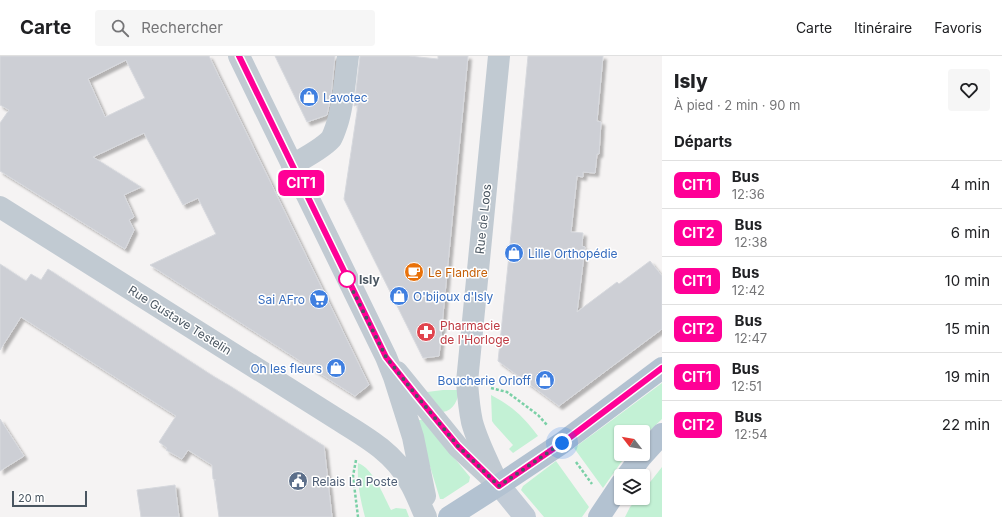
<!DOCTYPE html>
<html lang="fr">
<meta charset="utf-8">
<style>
body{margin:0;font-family:Inter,sans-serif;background:#f6f6f6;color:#202124;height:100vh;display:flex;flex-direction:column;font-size:15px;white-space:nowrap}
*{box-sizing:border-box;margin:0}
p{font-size:13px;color:#757577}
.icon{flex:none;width:22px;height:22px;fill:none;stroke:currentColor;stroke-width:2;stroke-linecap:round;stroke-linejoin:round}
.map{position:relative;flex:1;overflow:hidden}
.side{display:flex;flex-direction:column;background:#fff;width:340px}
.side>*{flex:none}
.badge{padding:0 8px;border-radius:6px;font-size:14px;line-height:26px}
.needle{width:26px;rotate:301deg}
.tools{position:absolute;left:614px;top:369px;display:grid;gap:8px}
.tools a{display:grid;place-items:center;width:36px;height:36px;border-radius:4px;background:#fff;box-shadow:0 1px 3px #0004;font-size:20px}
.scale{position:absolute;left:12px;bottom:10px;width:75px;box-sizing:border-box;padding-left:4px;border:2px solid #4a5661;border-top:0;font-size:11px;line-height:14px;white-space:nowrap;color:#4a5661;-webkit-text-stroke:3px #fff;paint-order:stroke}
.you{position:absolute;width:20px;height:20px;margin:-10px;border:3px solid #fff;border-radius:50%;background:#1a73e8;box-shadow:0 0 0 6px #1a73e833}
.map>.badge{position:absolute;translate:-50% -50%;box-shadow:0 0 0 2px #fff}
h2{padding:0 12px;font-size:15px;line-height:36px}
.round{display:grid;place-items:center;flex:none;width:42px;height:42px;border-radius:4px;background:#f6f6f6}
.head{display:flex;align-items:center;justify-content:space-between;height:68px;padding:0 12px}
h1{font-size:19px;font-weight:800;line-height:30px}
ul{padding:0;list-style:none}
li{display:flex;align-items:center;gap:12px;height:48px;padding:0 12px;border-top:1px solid #e0e0e0}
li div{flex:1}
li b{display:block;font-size:15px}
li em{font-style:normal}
li .badge{min-width:44px;font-weight:700;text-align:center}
header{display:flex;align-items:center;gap:24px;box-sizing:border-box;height:56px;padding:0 20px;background:#fff;border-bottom:1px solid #e0e0e0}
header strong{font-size:19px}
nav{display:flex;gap:22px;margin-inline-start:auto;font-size:14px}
.search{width:280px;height:36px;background:#f6f6f6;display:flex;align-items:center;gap:10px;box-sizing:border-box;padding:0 14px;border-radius:4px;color:#757577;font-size:15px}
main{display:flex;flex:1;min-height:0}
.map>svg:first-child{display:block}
.grass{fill:#c3f1d5}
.building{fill:#cdcfd5;stroke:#d7d9de;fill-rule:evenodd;filter:url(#shadow)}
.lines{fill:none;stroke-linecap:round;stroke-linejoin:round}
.path{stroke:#7ad0a6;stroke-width:2.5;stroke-dasharray:3 2;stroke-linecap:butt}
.minor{stroke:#c1cad2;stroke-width:22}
.tertiary{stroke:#c1cad2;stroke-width:22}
.secondary{stroke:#c1cbd6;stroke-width:22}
.primary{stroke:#b3c2d1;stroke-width:22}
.line-casing{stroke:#fff;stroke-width:9}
.line{stroke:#ff0096;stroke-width:6}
.walk{stroke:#4a5661;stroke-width:4;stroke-dasharray:0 7.2}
.stop-dot{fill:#fff;stroke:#ff0096;stroke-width:2}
.labels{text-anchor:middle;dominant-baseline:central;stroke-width:3;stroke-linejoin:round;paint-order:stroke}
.shop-label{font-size:12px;fill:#366cbe;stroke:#fff;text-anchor:start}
.street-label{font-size:12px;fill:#4a5661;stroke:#fff}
.food-label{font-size:12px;fill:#c56008;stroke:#fff;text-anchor:start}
.stop-label{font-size:12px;font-weight:bold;fill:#4a5661;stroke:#fff;text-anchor:start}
.health-label{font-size:12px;fill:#be3a42;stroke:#fff;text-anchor:start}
.service-label{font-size:12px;fill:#4e5e75;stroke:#fff;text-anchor:start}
</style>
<header>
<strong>Carte</strong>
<div class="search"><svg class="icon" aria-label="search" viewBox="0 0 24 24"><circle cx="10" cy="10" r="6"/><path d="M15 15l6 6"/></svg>Rechercher</div>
<nav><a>Carte</a><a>Itinéraire</a><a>Favoris</a></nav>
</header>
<main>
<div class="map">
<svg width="662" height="461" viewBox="0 0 662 461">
<defs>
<filter id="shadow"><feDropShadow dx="3.5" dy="3.5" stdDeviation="1" flood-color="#0004"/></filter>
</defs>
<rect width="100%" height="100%" fill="#f5f3f3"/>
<path class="grass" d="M 662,327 L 662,363 L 643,381 L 643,376 L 621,376 L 621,398 L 627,398 L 603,432 L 574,392 L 604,370 Z
M 443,334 L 459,334 C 458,344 454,354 443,356 L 427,336 Z
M 491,339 C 512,350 523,360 538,380 L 513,397 L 509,393 L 513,389 L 494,368 L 492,365 Z
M 419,364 L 423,364 L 470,421 L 469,426 L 443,443 L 440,443 L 417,368 Z
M 556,405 L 589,451 L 582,461 L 544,461 L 521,434 L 523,430 Z
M 358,407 C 373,412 384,441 391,454 L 396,452 L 406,453 L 409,461 L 365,461 C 360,442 357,427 358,407 Z
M 662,411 L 662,461 L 625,461 L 630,451 L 638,442 L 643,442 L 643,435 Z"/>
<path class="building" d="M 0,0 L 209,0 L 369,329 L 355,340 L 150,209 L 216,178 L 198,142 L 183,149 L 144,77 L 93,101 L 141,131 L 124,139 L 134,161 L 129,164 L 134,174 L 125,193 L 0,115 L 0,67 L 9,54 L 0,49 ZM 126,4 L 145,42 L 105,61 L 88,23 Z
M 275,0 L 335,0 L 331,39 L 327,59 L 307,66 Z
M 360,0 L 409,0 L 438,3 L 438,0 L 468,0 L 439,300 L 423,302 L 344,143 L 358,49 L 354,50 Z
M 528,0 L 603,0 L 597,65 L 601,66 L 599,98 L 597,98 L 595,117 L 583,116 L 583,121 L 577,120 L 571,176 L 583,177 L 582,190 L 585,191 L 577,256 L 617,226 L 619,228 L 650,205 L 662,220 L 662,273 L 559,350 L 498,305 L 509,199 Z
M 0,208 L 26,225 L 31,218 L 41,224 L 48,213 L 213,320 L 230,330 L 324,390 L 332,461 L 219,461 L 214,424 L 216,424 L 213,423 L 212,409 L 188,394 L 182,403 L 166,394 L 167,392 L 159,386 L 176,360 L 21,261 L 0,294 Z
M 0,363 L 24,400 L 0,415 Z
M 175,429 L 179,461 L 141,461 L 137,434 Z"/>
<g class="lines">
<path class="path" d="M 491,332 L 507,336 L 538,359 L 547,369
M 356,404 L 353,420 L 358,461
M 576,406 L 592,428"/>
<path class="minor" d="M 292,109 C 303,103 323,92 331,83 C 334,78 336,71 338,65 C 344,44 345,22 348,0
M 498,428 C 489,408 478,388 472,366 C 469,352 468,339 467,326 L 499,0"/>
<path class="tertiary" d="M 239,0 L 386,301 L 394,321 L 413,381 L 425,440
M 0,151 L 340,365 C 366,381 394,397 409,425 C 416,436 420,449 426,461
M 397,316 L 458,391 L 499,429"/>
<path class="secondary" d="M 499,429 L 525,461"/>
<path class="primary" d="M 627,420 L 641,401 L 662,378
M 449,461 L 499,429 L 562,387 L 662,312
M 599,461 L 621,428"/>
</g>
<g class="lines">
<g class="line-casing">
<path id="line" d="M 239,0 L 386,301 L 416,339 L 458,390 L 499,430 L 569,382 L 662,312"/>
</g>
<use href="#line" class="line"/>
<path class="walk" d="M 347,223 L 386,301 L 416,339 L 458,390 L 499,430 L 562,387"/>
</g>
<defs>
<g id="shop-disc" transform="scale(1)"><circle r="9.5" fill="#3f7fe0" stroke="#fff"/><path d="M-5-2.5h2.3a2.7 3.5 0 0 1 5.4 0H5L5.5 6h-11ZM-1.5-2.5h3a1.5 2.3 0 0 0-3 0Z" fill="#fff"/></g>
<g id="cafe-disc" transform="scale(1)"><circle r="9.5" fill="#e8710a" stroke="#fff"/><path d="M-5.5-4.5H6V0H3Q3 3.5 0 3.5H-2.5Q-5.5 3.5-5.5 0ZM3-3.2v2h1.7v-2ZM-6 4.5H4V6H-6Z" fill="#fff"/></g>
<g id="supermarket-disc" transform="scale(1)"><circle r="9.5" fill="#3f7fe0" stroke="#fff"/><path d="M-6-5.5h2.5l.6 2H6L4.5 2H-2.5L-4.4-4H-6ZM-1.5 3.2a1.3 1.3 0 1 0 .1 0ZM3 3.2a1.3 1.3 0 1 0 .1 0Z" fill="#fff"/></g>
<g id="pharmacy-disc" transform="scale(1)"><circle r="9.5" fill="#e0444e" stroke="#fff"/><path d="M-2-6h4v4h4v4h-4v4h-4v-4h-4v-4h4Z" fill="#fff"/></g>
<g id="civic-disc" transform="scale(1)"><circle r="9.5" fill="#5c6f8a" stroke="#fff"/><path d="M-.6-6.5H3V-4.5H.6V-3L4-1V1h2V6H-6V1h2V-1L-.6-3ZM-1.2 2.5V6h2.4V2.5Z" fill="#fff"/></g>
</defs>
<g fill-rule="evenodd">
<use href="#shop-disc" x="309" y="41"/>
<use href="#shop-disc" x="514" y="197"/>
<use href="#cafe-disc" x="414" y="216"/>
<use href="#shop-disc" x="399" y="240"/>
<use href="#supermarket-disc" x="319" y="243"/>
<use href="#pharmacy-disc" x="426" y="276"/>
<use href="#shop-disc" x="336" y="312"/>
<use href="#shop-disc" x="545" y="324"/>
<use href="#civic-disc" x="298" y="425"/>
</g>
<circle class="stop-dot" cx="347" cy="223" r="8"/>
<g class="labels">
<g class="shop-label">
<text x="323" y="41">Lavotec</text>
<text x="528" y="197">Lille Orthopédie</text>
<text x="413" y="240">O'bijoux d'Isly</text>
<text x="305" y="243" text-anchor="end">Sai AFro</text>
<text x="322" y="312" text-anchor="end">Oh les fleurs</text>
<text x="531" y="324" text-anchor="end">Boucherie Orloff</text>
</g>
<g class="street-label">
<text transform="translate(483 163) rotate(-84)">Rue de Loos</text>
<text transform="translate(180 264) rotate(32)">Rue Gustave Testelin</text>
</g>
<g class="food-label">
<text x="428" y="216">Le Flandre</text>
</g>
<g class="stop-label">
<text x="359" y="223">Isly</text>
</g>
<g class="health-label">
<text x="440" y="269">Pharmacie<tspan x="440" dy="14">de l'Horloge</tspan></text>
</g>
<g class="service-label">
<text x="312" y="425">Relais La Poste</text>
</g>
</g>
</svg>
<div class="tools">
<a><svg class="needle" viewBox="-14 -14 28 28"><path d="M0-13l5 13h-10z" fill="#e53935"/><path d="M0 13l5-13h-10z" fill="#757577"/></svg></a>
<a><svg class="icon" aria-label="layers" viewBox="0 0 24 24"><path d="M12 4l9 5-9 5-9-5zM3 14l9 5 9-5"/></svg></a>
</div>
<div class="scale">20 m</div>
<div class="you" style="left:562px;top:387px"></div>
<b class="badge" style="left:301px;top:127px;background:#ff0096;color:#fff">CIT1</b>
</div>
<section class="side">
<div class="head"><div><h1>Isly</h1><p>À pied · 2 min · 90 m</p></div><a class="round"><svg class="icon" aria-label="heart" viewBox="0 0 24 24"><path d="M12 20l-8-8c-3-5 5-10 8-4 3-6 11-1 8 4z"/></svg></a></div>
<h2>Départs</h2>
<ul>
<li><span class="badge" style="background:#ff0096;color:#fff">CIT1</span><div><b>Bus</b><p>12:36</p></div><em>4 min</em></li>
<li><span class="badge" style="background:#ff0096;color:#fff">CIT2</span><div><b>Bus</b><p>12:38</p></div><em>6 min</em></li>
<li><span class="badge" style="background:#ff0096;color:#fff">CIT1</span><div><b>Bus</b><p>12:42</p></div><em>10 min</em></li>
<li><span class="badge" style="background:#ff0096;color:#fff">CIT2</span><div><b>Bus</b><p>12:47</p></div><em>15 min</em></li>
<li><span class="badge" style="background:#ff0096;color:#fff">CIT1</span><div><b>Bus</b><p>12:51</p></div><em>19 min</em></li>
<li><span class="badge" style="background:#ff0096;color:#fff">CIT2</span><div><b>Bus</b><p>12:54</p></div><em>22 min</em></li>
</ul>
</section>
</main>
